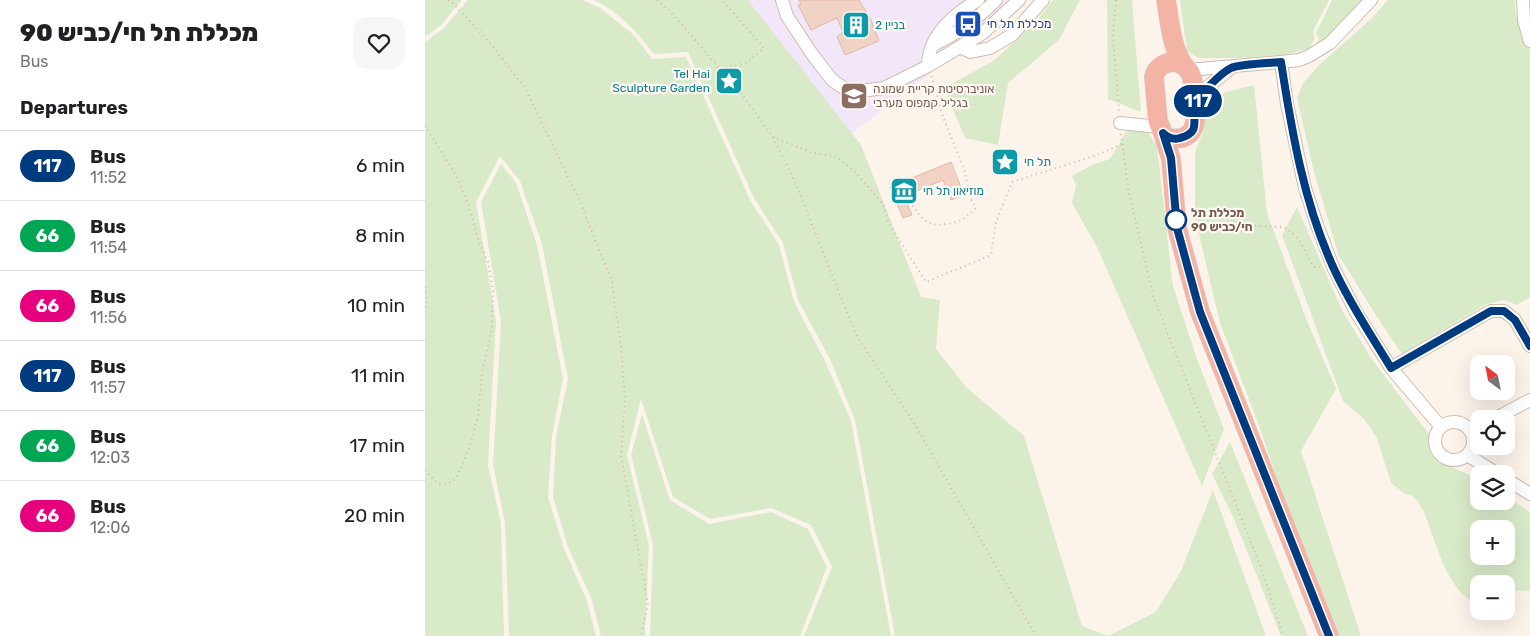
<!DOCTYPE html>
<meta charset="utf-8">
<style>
body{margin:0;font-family:Rubik,"Noto Sans Hebrew",sans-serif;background:#f6f6f6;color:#202124;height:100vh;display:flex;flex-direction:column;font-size:19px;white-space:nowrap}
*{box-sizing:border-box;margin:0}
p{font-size:16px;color:#757577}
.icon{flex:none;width:28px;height:28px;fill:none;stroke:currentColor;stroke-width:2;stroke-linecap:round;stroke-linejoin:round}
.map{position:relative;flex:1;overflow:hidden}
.side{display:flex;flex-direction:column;background:#fff;width:425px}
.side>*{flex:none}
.badge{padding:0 10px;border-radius:16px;font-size:18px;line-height:32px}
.needle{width:32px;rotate:328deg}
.tools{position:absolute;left:1045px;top:355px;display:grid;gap:10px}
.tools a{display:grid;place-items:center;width:45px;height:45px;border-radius:10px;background:#fff;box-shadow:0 5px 20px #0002;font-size:25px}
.map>.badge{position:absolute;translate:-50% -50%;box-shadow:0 0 0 2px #fff}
h2{padding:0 20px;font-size:19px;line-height:45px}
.round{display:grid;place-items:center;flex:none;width:52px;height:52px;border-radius:15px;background:#f6f6f6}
.headline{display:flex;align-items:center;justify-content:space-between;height:85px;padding:0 20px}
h1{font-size:24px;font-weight:800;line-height:38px}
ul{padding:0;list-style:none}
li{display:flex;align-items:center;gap:15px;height:70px;padding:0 20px;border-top:1px solid #e0e0e0}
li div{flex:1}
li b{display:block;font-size:19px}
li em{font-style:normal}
li .badge{min-width:55px;font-weight:700;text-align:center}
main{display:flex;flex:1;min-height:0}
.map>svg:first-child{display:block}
.education{fill:#f1e7f9}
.green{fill:#d9eac9;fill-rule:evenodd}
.building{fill:#f0d3c4;stroke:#e2b8a5}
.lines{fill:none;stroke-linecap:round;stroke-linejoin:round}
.minor-casing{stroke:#cebcb0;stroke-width:14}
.highway-casing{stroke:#d9d1cd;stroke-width:20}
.path{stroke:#d6b6a6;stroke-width:2;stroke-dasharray:1 4;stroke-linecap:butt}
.minor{stroke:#fff;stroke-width:12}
.highway{stroke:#f3b4a5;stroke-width:19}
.line-casing{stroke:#fff;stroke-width:11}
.line{stroke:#003b80;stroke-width:8}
.stop-dot{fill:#fff;stroke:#003b80;stroke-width:2.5}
.labels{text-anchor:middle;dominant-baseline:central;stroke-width:4.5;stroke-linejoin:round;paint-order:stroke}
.transit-label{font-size:12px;fill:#164399;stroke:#fef9f2;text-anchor:start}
.culture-label{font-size:12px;fill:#0d838f;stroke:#fef9f2;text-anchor:start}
.education-label{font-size:12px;fill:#785e54;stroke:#fef9f2;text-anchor:start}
.stop-label{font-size:12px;font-weight:bold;fill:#775a4e;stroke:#fef9f2;text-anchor:start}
</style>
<main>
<section class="side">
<div class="headline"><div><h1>מכללת תל חי/כביש 90</h1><p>Bus</p></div><a class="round"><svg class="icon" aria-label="heart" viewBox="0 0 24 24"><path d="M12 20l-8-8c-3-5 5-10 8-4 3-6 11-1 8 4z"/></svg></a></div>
<h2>Departures</h2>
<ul>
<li><span class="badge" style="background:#003b80;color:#fff">117</span><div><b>Bus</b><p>11:52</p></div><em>6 min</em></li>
<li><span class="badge" style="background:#00a651;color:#fff">66</span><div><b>Bus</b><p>11:54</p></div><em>8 min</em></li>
<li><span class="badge" style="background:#e6007e;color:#fff">66</span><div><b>Bus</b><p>11:56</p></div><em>10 min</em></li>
<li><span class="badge" style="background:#003b80;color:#fff">117</span><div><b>Bus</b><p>11:57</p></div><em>11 min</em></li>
<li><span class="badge" style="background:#00a651;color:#fff">66</span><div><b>Bus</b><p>12:03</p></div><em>17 min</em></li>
<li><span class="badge" style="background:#e6007e;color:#fff">66</span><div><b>Bus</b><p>12:06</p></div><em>20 min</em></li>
</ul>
</section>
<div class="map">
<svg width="1105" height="636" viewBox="0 0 1105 636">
<rect width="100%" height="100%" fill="#fcf4eb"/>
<path class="education" d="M 311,0 L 593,0 L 533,52 L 417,141 Z"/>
<path class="green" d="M 0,0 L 37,0 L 16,25 L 0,37 Z
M 43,0 L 158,0 L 175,8 L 209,35 L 227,59 L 261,57 L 325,200 L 354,245 L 369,302 L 400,361 L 426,421 L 466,636 L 379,636 L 407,567 L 386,525 L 346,508 L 285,519 L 248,497 L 216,399 L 202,455 L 224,545 L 220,636 L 176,636 L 167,600 L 143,547 L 128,497 L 131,437 L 143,379 L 117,244 L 95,181 L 75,156 L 51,202 L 71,321 L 63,465 L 76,523 L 79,636 L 0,636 L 0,42 L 19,28 Z
M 169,0 L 323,0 L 436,145 L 496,297 L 515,300 L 511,349 L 541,387 L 599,436 L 657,626 L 683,636 L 731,612 L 756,571 L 788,490 L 841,636 L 470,636 L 430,420 L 405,359 L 373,300 L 358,243 L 329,198 L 263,52 L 229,54 C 213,33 194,12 169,0 Z
M 628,0 L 655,0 L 634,40 L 583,83 L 573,145 L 540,138 L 519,88 L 568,61 L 609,24 Z
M 682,0 L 707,0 L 716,112 L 683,99 Z
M 755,0 L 904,0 L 888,31 L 890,39 L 884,48 L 851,58 L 773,58 L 762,51 Z
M 907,0 L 937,0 L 902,38 L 889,47 L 894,40 L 891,33 Z
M 963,0 L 1090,0 C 1089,17 1096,34 1105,49 L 1105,297 L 1092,305 L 1079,300 L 1062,304 L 977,354 L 952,317 L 913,254 L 888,168 L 872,98 L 878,83 L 895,64 L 946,19 Z
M 829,85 L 842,213 L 882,321 L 911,389 L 876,451 L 936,636 L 909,636 L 882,569 L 837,434 L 795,323 L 770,218 L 770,152 L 778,132 L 779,111 L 786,96 Z
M 719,127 L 731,144 L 733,155 L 748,286 L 772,359 L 799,429 L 777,486 L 672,247 L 647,203 L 651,185 L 647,176 L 667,165 L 685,159 L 701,132 Z
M 76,164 L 91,183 L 112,245 L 138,379 L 127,436 L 123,497 L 139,549 L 162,601 L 171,636 L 84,636 L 80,523 L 68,465 L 76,321 L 56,202 Z
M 872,207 L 917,310 L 946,358 L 1003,433 L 1020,464 L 1054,479 L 1054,501 L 1081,501 L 1081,497 L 1105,512 L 1105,591 L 1081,590 L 1081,584 L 1054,584 L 1054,602 L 1052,604 C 1021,591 1011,541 999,512 C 996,506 992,501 988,496 L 980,494 L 966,483 L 952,438 L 940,420 L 918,401 L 857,235 ZM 1054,529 L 1081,529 L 1081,556 L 1054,556 Z
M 217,414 L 245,500 L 284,524 L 346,512 L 383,529 L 402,567 L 375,636 L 225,636 L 228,545 L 206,455 Z
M 805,442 L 883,636 L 856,636 L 809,519 L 787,474 Z"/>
<path class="building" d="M 374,0 L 434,0 L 446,20 L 454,41 L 420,55 L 412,37 L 418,32 L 412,18 L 386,30 L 373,5 L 376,4 Z
M 526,162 L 539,195 L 526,200 L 518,180 L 479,196 L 487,215 L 478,218 L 465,187 Z"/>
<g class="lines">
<g class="minor-casing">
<path id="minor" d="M 357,0 L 362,16 L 387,54 L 407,80 L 423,91 L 435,91 L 459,88 L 503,66 L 558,33 L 594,0
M 1098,0 L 1099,20 L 1105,41
M 510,44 C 531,34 555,17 571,0
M 534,47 L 546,52 L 565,48 L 587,35 L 618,0
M 856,62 L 862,104 L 880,188 L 892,225 L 908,267 L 931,312 L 966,368 L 1016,427
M 503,66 C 503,36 529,14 553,0
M 763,70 L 856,62 L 874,60 L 884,56 L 905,43 L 946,0
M 770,107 L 779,90 L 807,67
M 695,123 L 735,127
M 966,368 L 1066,311 L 1079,311 L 1090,320 L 1105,346
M 1069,419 L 1105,400
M1010 441a19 19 0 1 1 38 0a19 19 0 1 1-38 0Z
M 1042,455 L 1073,474
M 1081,479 L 1105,494"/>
</g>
<g class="highway-casing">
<path id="highway" d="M 741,0 C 745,23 746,46 759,66
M 750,62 C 755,63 760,66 763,70 C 769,76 768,89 769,97 C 770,111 775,132 757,138 C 751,139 747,139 742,137 L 738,133 L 733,121 L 729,77 C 731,67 740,62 750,62 Z
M 738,133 L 746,159 L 752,228 L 775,312 L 904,636"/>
</g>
<path class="path" d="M 23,0 L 29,4 L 66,44 L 100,88 L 156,204 L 187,282 L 196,348 L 200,399 L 196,456 L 223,605 L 216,636
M 232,0 L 245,11 L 296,70 L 323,62 L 339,48 L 297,0
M 691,0 L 688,35 L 694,112
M 296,70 L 318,96 L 348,137 L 370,182 L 431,335 L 489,423 L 611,636
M 0,126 L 31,175 L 43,204 L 54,242 L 63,262 L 68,291 L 67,329 L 57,373 L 53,416 L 48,436 L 36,469 L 30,479 L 22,484 L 12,483 L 0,470
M 696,134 L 704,193 L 729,299 L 837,570 L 858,636
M 348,137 L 385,152 L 412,157 L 430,172 L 458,204 L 464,224 L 501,282 L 566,255 L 571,222 L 587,182 L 672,155 L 697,144
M 485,201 C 495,217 500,227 521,224 C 537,222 540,218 551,208 L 545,197 L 539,169 L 518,117 L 506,75
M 765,223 L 858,227 C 875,235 880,251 888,267 L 896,267
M 0,287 L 2,298 L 0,313"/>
<use href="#minor" class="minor"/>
<use href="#highway" class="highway"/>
</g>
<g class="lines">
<g class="line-casing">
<path id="line" d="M 904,636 L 775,312 L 752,228 L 746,158 L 738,133 C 743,138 748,140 755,138 C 776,133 767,121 770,107 C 772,96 796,73 806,68 C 814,64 845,63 856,62 C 867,133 879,204 909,269 C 925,304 946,335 966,368 L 1066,311 L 1079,311 L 1090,320 L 1105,346"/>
</g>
<use href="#line" class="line"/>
</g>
<defs>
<g id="bus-square" transform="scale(1.4375)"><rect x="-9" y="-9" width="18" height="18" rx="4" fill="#1a4fb4" stroke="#fef9f2"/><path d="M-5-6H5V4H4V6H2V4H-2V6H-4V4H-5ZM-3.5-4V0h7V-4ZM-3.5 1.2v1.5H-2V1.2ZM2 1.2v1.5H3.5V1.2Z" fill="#fff"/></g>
<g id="building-square" transform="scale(1.4375)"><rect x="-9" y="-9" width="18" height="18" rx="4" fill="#0f9aa8" stroke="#fef9f2"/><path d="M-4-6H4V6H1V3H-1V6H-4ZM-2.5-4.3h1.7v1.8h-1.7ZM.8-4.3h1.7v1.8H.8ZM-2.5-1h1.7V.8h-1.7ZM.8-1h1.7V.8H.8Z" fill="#fff"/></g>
<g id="sight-square" transform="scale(1.4375)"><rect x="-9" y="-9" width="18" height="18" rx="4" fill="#0f9aa8" stroke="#fef9f2"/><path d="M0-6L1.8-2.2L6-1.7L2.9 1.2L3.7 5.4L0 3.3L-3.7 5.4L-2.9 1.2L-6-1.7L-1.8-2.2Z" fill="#fff"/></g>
<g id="university-square" transform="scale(1.4375)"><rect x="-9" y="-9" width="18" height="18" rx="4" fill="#8d6e63" stroke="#fef9f2"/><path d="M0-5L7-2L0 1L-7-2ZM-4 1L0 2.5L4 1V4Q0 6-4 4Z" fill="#fff"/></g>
<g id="museum-square" transform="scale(1.4375)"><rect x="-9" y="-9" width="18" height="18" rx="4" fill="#0f9aa8" stroke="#fef9f2"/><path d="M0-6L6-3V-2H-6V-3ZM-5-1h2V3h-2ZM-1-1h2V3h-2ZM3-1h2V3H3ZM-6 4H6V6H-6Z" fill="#fff"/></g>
</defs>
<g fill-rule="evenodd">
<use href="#bus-square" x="543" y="24"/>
<use href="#building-square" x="431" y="25"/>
<use href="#sight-square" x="304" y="81"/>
<use href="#university-square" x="429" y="96"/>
<use href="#sight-square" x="580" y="162"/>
<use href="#museum-square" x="479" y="191"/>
</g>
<circle class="stop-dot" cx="751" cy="220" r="10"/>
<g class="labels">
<g class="transit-label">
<text x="562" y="24">מכללת תל חי</text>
</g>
<g class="culture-label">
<text x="450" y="25">בניין 2</text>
<text x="285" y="74" text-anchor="end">Tel Hai<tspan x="285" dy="14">Sculpture Garden</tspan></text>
<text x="599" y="162">תל חי</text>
<text x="498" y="191">מוזיאון תל חי</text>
</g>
<g class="education-label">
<text x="448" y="89">אוניברסיטת קריית שמונה<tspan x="448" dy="14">בגליל קמפוס מערבי</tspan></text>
</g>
<g class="stop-label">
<text x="766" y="213">מכללת תל<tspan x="766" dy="14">חי/כביש 90</tspan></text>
</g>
</g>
</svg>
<div class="tools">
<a><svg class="needle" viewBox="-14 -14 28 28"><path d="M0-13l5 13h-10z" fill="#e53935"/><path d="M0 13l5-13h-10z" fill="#757577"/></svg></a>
<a><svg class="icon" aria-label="locate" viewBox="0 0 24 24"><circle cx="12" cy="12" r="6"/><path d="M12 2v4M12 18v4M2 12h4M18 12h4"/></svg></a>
<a><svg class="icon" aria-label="layers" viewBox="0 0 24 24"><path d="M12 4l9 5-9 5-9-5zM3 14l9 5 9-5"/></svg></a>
<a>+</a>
<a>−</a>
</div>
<b class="badge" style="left:773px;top:101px;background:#003b80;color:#fff">117</b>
</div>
</main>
